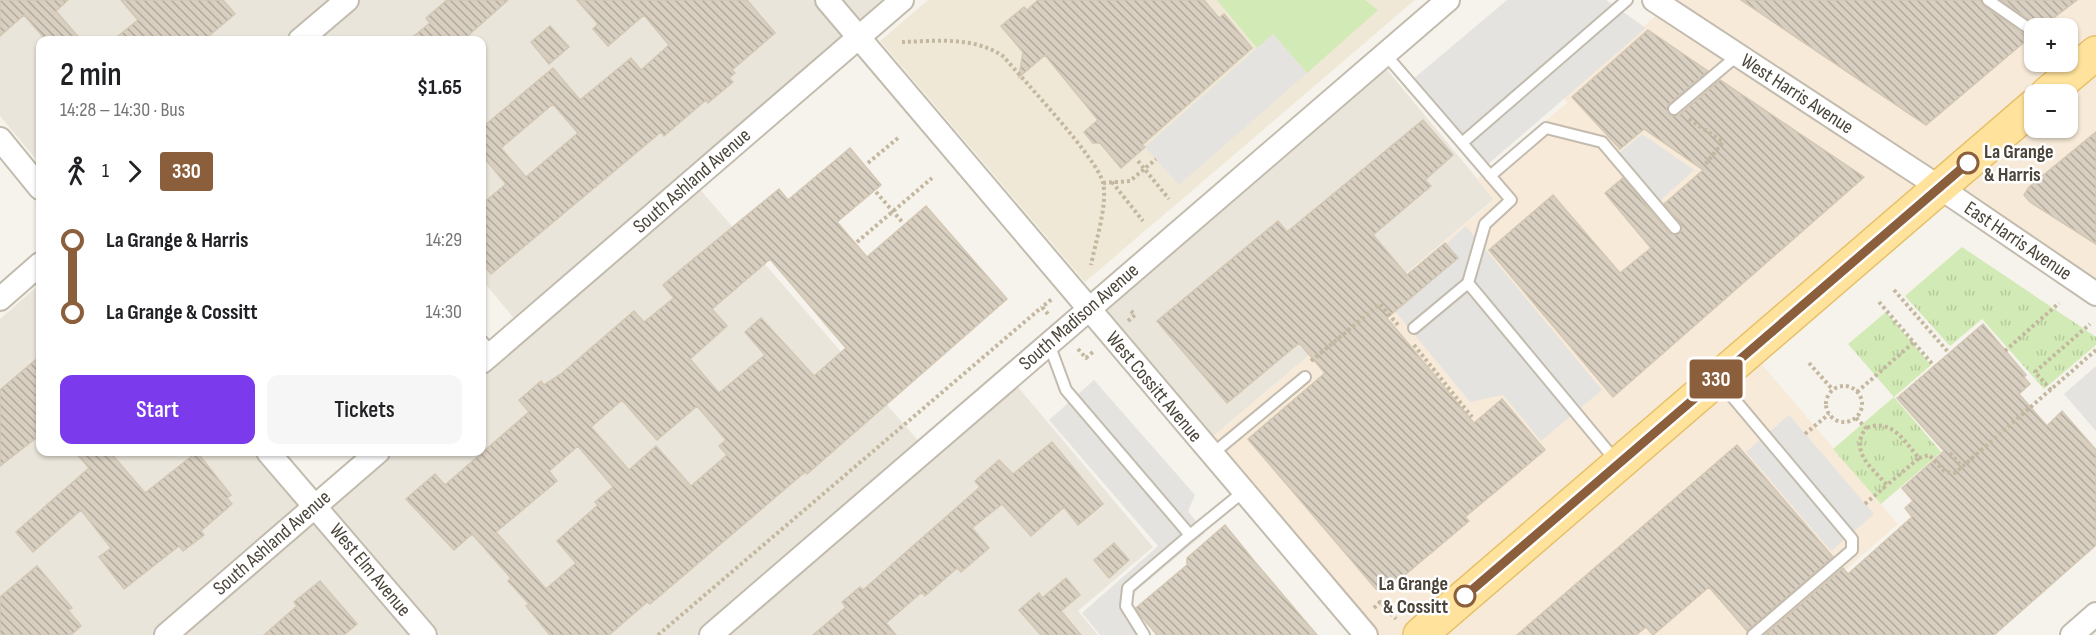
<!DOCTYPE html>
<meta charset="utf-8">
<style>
body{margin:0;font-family:"Sofia Sans Condensed",sans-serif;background:#f6f6f6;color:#202124;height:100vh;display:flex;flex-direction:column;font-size:22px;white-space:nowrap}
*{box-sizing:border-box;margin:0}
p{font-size:20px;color:#757577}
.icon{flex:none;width:33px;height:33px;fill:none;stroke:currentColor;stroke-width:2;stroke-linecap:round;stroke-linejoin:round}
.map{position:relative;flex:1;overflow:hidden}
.sheet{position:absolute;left:36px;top:36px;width:450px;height:420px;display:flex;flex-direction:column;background:#fff;border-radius:12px;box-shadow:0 2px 4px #0004}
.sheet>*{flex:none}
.badge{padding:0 12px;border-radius:4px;font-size:21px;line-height:39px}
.buttons{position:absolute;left:2024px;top:18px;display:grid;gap:12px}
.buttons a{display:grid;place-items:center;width:54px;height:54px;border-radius:12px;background:#fff;box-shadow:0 2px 4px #0004;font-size:30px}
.map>.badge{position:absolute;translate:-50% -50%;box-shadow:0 0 0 3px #fff}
.legs{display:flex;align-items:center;gap:9px;height:66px;padding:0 24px;font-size:20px}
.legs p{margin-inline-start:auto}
.head{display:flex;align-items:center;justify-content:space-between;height:102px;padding:0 24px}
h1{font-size:33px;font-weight:600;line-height:45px}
.cta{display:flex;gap:12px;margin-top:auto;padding:12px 24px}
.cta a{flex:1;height:69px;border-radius:12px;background:#7c3aed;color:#fff;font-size:24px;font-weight:600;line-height:69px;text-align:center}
.cta a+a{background:#f6f6f6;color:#202124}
ul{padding:0 24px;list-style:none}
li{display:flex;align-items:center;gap:21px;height:72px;font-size:22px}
li i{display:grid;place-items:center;width:9px;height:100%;margin:0 8px;background:currentColor}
li i::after{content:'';width:15px;height:15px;margin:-8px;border:4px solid;border-radius:50%;background:#fff}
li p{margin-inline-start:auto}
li:first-child i{background:linear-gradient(#0000 50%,currentColor 0)}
li:last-child i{background:linear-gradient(currentColor 50%,#0000 0)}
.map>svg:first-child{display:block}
.residential{fill:#eae5da}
.commercial{fill:#f7ead8;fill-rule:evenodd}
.education{fill:#efe8d6}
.grass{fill:url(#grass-tufts)}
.park{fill:#d2eab5}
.parking{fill:#e5e3e0}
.building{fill:url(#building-back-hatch);stroke:#d3c7b4;stroke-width:1.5;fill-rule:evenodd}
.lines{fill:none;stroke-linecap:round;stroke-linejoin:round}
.lane-casing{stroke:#c2bbae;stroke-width:14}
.street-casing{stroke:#c2bbae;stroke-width:26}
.primary-casing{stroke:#e6c16a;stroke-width:36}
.path{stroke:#c4b79f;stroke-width:4;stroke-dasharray:3 3;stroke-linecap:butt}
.lane{stroke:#fff;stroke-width:10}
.street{stroke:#fff;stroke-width:22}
.primary{stroke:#ffe39c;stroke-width:33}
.line-1-casing{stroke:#fff;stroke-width:14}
.line-1{stroke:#8b5e3c;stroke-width:9}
.stop-1-dot{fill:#fff;stroke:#8b5e3c;stroke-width:3}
.labels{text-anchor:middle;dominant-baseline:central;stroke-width:5;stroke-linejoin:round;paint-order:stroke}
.street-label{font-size:20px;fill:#4b4439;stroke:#fff}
.stop-label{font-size:20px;font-weight:bold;fill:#4b4439;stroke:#fff;text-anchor:start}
</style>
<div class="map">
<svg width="2096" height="635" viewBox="0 0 2096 635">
<defs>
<pattern id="grass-tufts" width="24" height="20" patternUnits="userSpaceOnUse" patternTransform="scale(1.5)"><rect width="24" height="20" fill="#d2eab5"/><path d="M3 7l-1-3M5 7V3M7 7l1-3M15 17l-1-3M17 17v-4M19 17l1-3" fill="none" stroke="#b6ca9c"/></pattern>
<pattern id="building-back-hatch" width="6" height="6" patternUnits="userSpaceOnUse" patternTransform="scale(1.5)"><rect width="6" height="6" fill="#d8cfc1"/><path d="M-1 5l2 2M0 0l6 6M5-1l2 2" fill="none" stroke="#b1aa9e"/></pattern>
</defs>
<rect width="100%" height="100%" fill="#f6f3ec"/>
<path class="residential" d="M 0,0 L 887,0 L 518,323 L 482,280 L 482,40 L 281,40 L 278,37 L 273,40 L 40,40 L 40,164 L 0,116 Z
M 1383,65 L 1494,199 L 1210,439 L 1096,309 Z
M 697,186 L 928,452 L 1012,380 L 1153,547 L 1078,611 L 1098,635 L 0,635 L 0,319 L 40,284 L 40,452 L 255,452 L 316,521 L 395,452 L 482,452 L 482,376 Z"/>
<path class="commercial" d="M 1661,0 L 2096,0 L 2096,46 L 1938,180 ZM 2034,28 L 2067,28 L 2067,62 L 2034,62 Z
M 1663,10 L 1930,188 L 1412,635 L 1374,635 L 1210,439 L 1494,200 L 1477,179 L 1567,103 L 1562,96 Z
M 2096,66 L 2096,286 L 1954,188 L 2034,128 L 2067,128 L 2067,94 Z
M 1753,354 L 1898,524 L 1771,635 L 1429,635 Z"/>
<path class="education" d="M 928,0 L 1415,0 L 1085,282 L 880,41 Z"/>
<path class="grass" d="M 1962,247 L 2096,337 L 2096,345 L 2044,389 L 1982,319 L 1950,346 L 1905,296 Z
M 1886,312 L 1931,365 L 1894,397 L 1941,452 L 1881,504 L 1833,449 L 1894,397 L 1848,344 Z"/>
<path class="park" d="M 1217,0 L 1365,0 L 1378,10 L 1307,73 L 1274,35 L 1257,48 Z"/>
<path class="parking" d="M 1507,0 L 1606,0 L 1646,28 L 1479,172 L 1406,85 Z
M 1273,34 L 1307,73 L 1179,185 L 1145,147 Z
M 1642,134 L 1694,170 L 1652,208 L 1611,160 Z
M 1466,226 L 1602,390 L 1541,441 L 1503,395 L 1470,402 L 1385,299 Z
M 2096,366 L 2096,431 L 2064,394 Z
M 1094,380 L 1195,495 L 1188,511 L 1205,533 L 1136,591 L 1131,601 L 1132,606 L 1137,617 L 1152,635 L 1100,635 L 1082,613 L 1158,546 L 1049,420 Z
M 1789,415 L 1874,514 L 1831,551 L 1746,452 Z"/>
<path class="building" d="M 0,0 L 68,0 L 56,11 L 81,40 L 46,40 L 24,15 L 0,36 Z
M 121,0 L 223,0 L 235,14 L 204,40 L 113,40 L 138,20 Z
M 447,0 L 508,0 L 463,40 L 409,40 L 430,23 L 426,18 Z
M 577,0 L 747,0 L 775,33 L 732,70 L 735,73 L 729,78 L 733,82 L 708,103 L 706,100 L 664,136 L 661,132 L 491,274 L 482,263 L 482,204 L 506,184 L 486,160 L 482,165 L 482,123 L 484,126 L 553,68 L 580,100 L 631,58 L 641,70 L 669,45 L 644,15 L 608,46 L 593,29 L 598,24 ZM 553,104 L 578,133 L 526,177 L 501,148 Z
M 1038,0 L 1204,0 L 1219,18 L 1224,14 L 1252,48 L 1142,145 L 1145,147 L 1121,168 L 1100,143 L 1093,143 L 1084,132 L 1098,120 L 1045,55 L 1019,77 L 1023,52 L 1001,26 L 1024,7 L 1027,10 Z
M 1741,0 L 1981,0 L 1984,6 L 2029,38 L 1926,125 Z
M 2001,0 L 2077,0 L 2040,28 Z
M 550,26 L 569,47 L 549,64 L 531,42 Z
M 1648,30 L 1708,71 L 1669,104 L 1667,110 L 1671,116 L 1679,115 L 1720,80 L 1864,177 L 1613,397 L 1489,250 L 1553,195 L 1620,273 L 1651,248 L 1605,193 L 1623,178 L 1669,233 L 1676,235 L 1680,233 L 1681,224 L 1664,204 L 1703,170 L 1644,129 L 1620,149 L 1572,97 Z
M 1423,120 L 1453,155 L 1425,180 L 1431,186 L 1373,235 L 1407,275 L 1445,243 L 1458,258 L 1387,318 L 1474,423 L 1502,399 L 1545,450 L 1465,517 L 1469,521 L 1387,590 L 1376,589 L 1248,439 L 1325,373 L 1299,343 L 1227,403 L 1157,321 L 1278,221 L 1287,232 Z
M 2096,132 L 2096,244 L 2030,202 L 2024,195 L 2029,187 Z
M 850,148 L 881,185 L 837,222 L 867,257 L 926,206 L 1007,299 L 807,474 L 805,472 L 650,604 L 647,602 L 609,635 L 550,635 L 526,606 L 529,604 L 508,581 L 511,578 L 472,534 L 454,550 L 406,499 L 435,474 L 445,485 L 529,412 L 519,400 L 541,381 L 544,385 L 561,374 L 634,311 L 644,322 L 674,298 L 663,285 L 679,271 L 779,189 L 788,200 ZM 770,259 L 846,348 L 814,376 L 761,318 L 745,332 L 765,355 L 719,393 L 690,359 L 727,326 L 712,309 ZM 622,400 L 657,440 L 697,406 L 726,440 L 719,446 L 727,455 L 691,486 L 656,446 L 629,470 L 591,427 ZM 578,446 L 613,487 L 595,502 L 598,505 L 557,541 L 576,563 L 546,589 L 496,532 L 557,481 L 549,471 Z
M 1983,324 L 2026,375 L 2024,377 L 2030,384 L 2019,394 L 2047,426 L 2062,411 L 2096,450 L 2096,545 L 1994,635 L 1765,635 L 1843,568 L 1848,574 L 1912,517 L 1905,508 L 1913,501 L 1902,488 L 1944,451 L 1897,398 Z
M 40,356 L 40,435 L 0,466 L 0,390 Z
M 1052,442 L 1103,504 L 1078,525 L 1064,507 L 1031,536 L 1002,504 L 972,528 L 989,548 L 961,572 L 957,568 L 925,596 L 922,592 L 886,623 L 896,635 L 813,635 L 846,607 L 842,602 L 860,587 L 863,590 L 980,487 L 975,481 L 999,460 L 1013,474 Z
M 1737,445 L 1833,557 L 1747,631 L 1709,587 L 1653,635 L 1646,627 L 1636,635 L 1517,635 Z
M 75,452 L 110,452 L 145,493 L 197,452 L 231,495 L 227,498 L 232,504 L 201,531 L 204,535 L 183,551 L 179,546 L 124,589 L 99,557 L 111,548 L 81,510 L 33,552 L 16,532 L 89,468 Z
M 1225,525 L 1255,562 L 1317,635 L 1157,635 L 1141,616 L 1136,608 L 1187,565 L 1187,558 Z
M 1114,543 L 1129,560 L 1109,578 L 1094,560 Z
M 37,566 L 72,608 L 68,610 L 81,626 L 71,635 L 0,635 L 0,597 Z
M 1066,578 L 1080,595 L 1061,611 L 1081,635 L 1041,635 L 1019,610 L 1039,593 L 1042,598 Z
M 320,581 L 357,624 L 344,635 L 264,635 L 297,606 L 294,602 Z"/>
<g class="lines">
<g class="lane-casing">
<path id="lane" d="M 1988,0 L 2034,32
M 1385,54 L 1462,143 L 1627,0
M 1674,109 L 1738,55
M 1462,143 L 1511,200 L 1485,224 L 1468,283 L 1616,461
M 1490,176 L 1546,128 L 1602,142 L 1675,228
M 1414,328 L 1468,283
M 482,341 L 492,353
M 1049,344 L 1066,390 L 1190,535 L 1243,492
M 1719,381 L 1852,539 L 1852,550 L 1753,635
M 1211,455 L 1305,377
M 1144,635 L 1126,606 L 1128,588 L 1190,535"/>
</g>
<g class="street-casing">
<path id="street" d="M 827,0 L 1366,635
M 1654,0 L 1939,187 L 2096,294
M 300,40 L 347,0
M 0,139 L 40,188
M 0,299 L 40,264
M 482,362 L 902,0
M 268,452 L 425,635
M 166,635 L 378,452
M 711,635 L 1448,0
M 2072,635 L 2096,614"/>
</g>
<g class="primary-casing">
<path id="primary" d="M 2047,94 L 2096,53
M 1420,635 L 2034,106"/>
</g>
<path class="path" d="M 902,42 C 936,41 975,36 1004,57 C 1024,81 1098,159 1103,183 C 1108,205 1095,243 1091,265
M 1689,119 L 1723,142 L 1704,166
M 1138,161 L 1169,199
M 868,163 L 898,138
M 1112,182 L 1143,221
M 1103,183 L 1130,181 L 1156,159
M 876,192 L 903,223
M 857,242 L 932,178
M 1894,290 L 1949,353
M 1879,302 L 1934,366
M 1048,314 L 1042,307 L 1052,299
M 1128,321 L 1135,315 L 1131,311
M 1414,345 L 1472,417
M 1078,349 L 1086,358 L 1094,351
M 2005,351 L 2059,303
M 1311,361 L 1380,304 L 1398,325
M 1809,363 L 1833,390
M1826 404a18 18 0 1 1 36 0a18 18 0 1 1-36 0Z
M 2051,390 L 2035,372 L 2090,324
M 1857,392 L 1914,342
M 1856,418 L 1866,428 C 1849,451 1871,467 1887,485 L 1919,458 C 1903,440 1892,418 1866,428
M 1805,434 L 1829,414
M 1950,453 L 1962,467
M 1919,458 L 1929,455 L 1945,472 L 1955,473 L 2096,350
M 1865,504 L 1887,485
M 1374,608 L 1380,602 L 1396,619
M 658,635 L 1042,307"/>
<use href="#lane" class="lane"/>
<use href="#street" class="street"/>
<use href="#primary" class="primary"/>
</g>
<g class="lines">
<g class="line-1-casing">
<path id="line-1" d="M 1465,596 L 1968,163"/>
</g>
<use href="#line-1" class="line-1"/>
</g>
<g class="stop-1-dot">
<circle cx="1968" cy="163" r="10"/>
<circle cx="1465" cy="596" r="10"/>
</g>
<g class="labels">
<g class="street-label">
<text transform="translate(1797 94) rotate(33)">West Harris Avenue</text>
<text transform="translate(692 181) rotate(-41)">South Ashland Avenue</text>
<text transform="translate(2018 241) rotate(34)">East Harris Avenue</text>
<text transform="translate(1079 317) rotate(-41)">South Madison Avenue</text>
<text transform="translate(1154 387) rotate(50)">West Cossitt Avenue</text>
<text transform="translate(272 543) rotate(-41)">South Ashland Avenue</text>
<text transform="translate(370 570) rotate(50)">West Elm Avenue</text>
</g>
<g class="stop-label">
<text x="1984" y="152">La Grange<tspan x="1984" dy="23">&amp; Harris</tspan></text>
<text x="1448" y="584" text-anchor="end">La Grange<tspan x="1448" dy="23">&amp; Cossitt</tspan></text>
</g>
</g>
</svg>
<div class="buttons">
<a>+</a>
<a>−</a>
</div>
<b class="badge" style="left:1716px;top:379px;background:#8b5e3c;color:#fff">330</b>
<section class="sheet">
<div class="head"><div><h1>2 min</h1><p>14:28 – 14:30 · Bus</p></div><b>$1.65</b></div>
<div class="legs"><svg class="icon" aria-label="walk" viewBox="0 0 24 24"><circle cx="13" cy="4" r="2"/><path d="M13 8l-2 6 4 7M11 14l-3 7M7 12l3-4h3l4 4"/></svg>1<svg class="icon" aria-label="forward" viewBox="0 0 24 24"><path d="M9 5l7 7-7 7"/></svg><b class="badge" style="background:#8b5e3c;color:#fff">330</b></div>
<ul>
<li><i style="color:#8b5e3c"></i><b>La Grange &amp; Harris</b><p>14:29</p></li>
<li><i style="color:#8b5e3c"></i><b>La Grange &amp; Cossitt</b><p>14:30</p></li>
</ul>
<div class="cta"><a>Start</a><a>Tickets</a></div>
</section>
</div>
